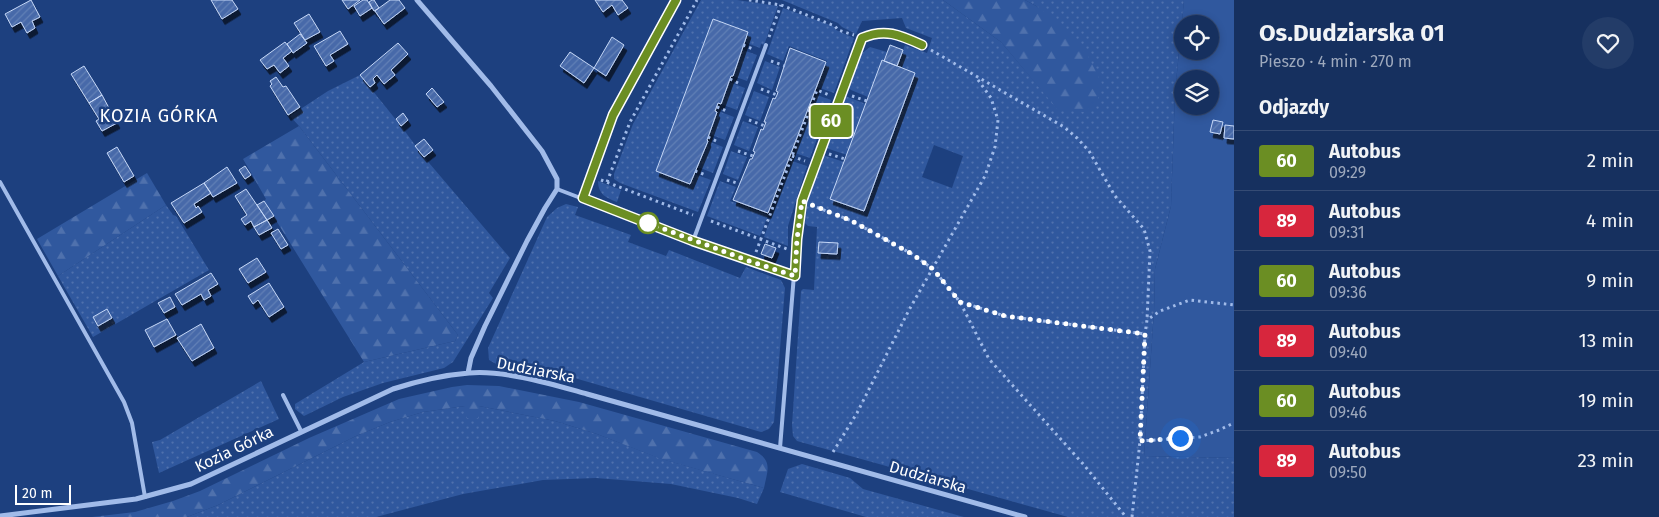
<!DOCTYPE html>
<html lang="pl">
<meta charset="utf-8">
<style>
body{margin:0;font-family:"Fira Sans",sans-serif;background:#233c68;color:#f1f3f6;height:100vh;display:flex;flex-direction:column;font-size:19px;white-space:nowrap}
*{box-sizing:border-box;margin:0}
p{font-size:16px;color:#9ea9bd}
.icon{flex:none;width:28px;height:28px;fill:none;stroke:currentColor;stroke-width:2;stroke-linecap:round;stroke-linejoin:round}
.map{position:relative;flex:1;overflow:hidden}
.panel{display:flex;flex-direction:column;background:#16305f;width:425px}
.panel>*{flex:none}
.badge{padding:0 10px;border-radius:4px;font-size:18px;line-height:32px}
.fabs{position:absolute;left:1174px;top:15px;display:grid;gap:10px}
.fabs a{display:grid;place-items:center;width:45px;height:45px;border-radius:50%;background:#16305f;box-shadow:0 2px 8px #0003,0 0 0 1px #354b74;font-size:25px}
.scale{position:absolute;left:15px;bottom:12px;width:56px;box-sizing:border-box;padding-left:5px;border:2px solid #fff;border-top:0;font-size:14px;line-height:18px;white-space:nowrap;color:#fff;-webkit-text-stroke:4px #1d407f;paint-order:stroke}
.you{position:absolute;width:25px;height:25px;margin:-12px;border:4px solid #fff;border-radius:50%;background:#1a73e8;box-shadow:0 0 0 8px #1a73e833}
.map>.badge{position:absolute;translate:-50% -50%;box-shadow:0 0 0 2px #fff}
h2{padding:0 25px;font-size:19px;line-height:45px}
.round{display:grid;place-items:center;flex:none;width:52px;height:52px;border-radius:26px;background:#233c68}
.headline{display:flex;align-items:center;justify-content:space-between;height:85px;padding:0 25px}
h1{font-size:24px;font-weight:700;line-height:38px}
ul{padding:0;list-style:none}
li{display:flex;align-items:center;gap:15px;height:60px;padding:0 25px;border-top:1px solid #354b74}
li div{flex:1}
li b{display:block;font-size:19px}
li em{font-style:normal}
li .badge{min-width:55px;font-weight:700;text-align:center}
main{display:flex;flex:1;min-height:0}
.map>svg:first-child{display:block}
.grass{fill:url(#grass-dots);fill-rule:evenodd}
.forest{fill:url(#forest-firs)}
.garden{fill:#30589e;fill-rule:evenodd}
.building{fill:url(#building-hatch);stroke:#c5d7f7;filter:url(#shadow)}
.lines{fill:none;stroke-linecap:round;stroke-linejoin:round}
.path{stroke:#a1bbe9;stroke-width:3;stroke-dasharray:2.5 4;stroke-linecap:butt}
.service{stroke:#a1bbe9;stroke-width:4}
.minor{stroke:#a1bbe9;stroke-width:5}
.line-casing{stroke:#fff;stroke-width:11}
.line{stroke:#6b8e23;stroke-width:8}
.walk{stroke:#fff;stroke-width:5;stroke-dasharray:0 9}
.stop-dot{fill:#fff;stroke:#6b8e23;stroke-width:2.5}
.labels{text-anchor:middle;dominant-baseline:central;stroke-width:5;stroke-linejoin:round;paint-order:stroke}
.street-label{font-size:16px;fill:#fff;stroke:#1d407f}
.neighbourhood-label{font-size:18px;letter-spacing:1px;fill:#fff;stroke:#1d407f}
</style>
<main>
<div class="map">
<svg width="1234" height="517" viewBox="0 0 1234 517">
<defs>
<pattern id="grass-dots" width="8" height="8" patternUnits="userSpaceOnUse" patternTransform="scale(1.25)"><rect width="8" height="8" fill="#30589e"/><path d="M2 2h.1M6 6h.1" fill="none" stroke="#4f71ad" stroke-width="1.8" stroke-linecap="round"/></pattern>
<pattern id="forest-firs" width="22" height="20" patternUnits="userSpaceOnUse" patternTransform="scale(1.25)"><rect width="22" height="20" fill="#30589e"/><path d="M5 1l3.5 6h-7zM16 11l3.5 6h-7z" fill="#4f71ad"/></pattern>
<pattern id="building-hatch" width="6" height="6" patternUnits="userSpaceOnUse" patternTransform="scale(1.25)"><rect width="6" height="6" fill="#4669a9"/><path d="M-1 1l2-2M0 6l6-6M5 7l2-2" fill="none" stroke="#6280b6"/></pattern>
<filter id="shadow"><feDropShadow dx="3" dy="5.5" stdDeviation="0" flood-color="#0009"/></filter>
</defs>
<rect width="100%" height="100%" fill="#1d407f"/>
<path class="grass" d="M 701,0 L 737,0 L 778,6 L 764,45 L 761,44 L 760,48 L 744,42 L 748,32 L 713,19 L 656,171 L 690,184 L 694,174 L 711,180 L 698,212 L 620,183 L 614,179 L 614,174 L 633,124 Z
M 782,0 L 943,0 L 1001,42 L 1058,109 L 1038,7 L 1025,0 L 1184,0 L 1175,93 L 1171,206 L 1155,269 L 1154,311 L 1144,456 L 1234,458 L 1234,517 L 1068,517 L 797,441 L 793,436 L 792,425 L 801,291 L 803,289 L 814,290 L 817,227 L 808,226 L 805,223 L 808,198 L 823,155 L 844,162 L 830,199 L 864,211 L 915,73 L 897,66 L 905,45 L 927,53 L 932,38 L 906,28 L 902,18 L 862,21 L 856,34 L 842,27 L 838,23 ZM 934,145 L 963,156 L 952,188 L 922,177 Z
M 783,8 L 833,26 L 836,30 L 854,38 L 834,93 L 817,87 L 827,61 L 789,46 L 783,61 L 767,54 Z
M 870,47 L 887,52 L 868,97 L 851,90 L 849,88 L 861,54 Z
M 743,50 L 757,55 L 747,81 L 733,76 Z
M 765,61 L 780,67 L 772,90 L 757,83 Z
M 360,75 L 401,126 L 424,157 L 510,258 L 489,293 L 493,298 L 453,362 L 444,368 L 383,383 L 343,397 L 304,416 L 295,409 L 295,404 L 364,362 L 455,341 L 458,335 L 299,126 L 290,116 L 328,91 Z
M 729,82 L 745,88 L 737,110 L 721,104 Z
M 754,91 L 769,97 L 760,121 L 745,115 Z
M 817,95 L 831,100 L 810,158 L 795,153 Z
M 845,96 L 866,104 L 847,155 L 826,148 Z
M 718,111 L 734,117 L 725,140 L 709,134 Z
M 743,121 L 758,127 L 749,151 L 734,145 Z
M 708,141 L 723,147 L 713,173 L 698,167 Z
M 731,151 L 747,157 L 738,180 L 723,174 Z
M 792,161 L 807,166 L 788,226 L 788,246 L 764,237 Z
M 598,181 L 621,190 L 617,202 C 606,198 598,194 598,181 Z
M 720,181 L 736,187 L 730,201 L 768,215 L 760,236 L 707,216 Z
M 566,204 L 578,207 L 575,215 L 631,235 L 628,242 L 666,256 L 669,250 L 740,278 L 746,267 L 781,280 L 785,288 L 774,422 L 769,429 L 761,432 L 571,377 L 530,367 L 498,365 L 489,360 L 488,348 L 547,217 L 557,208 Z
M 166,205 L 173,215 L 176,216 L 209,270 L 93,337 L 58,276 Z
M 261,381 L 279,419 L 159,473 L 152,442 L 160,440 Z
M 465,406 L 479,406 L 555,421 L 597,434 L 662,459 L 764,488 L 757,504 L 738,498 L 671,484 L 596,478 L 543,480 L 463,494 L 376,517 L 187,517 L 218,505 L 356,436 L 390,422 L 423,412 Z
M 802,464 L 850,478 L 863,489 L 964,517 L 866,517 L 780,492 L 788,469 Z"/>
<path class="forest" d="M 943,0 L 1025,0 L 1038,7 L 1060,25 L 1088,56 L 1103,86 L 1097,101 L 1085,112 L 1058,110 L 1001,42 Z
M 299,126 L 458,335 L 455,341 L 364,362 L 264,201 L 266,199 L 243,159 Z
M 147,173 L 166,205 L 58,276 L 37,239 Z
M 467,385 L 499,386 L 579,402 L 757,452 C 773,462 767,472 764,488 L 661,459 L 597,434 L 555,421 L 479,406 L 478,418 L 467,418 L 465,406 L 423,412 L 390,422 L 356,436 L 218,505 L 187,517 L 92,517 L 135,512 L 173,501 L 200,491 L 309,438 L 399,399 L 452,387 Z"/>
<path class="garden" d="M 1184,0 L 1234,0 L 1234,458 L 1144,456 L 1154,311 L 1155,269 L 1171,206 L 1175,93 ZM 1182,24 L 1210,24 L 1210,51 L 1182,51 ZM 1182,79 L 1210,79 L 1210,106 L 1182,106 Z"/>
<path class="building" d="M 31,0 L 40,17 L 32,21 L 35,28 L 27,33 L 21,22 L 12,27 L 5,14 Z
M 211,0 L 232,0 L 238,9 L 222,19 Z
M 342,0 L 360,0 L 348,9 Z
M 363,0 L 367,0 L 372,8 L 360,16 L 354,6 Z
M 372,0 L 374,0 L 379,8 L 374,11 L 369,2 Z
M 390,0 L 399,0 L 405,8 L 384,24 L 375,11 Z
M 595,0 L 622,0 L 628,8 L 618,15 L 612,5 L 603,12 Z
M 309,14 L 320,32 L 305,40 L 294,23 Z
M 713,19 L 748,32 L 733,76 L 731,76 L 721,104 L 718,103 L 715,111 L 717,112 L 707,140 L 708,141 L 690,184 L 656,171 Z
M 340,31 L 348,44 L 330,55 L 334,61 L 326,66 L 314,46 Z
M 300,34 L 307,43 L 293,53 L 287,44 Z
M 612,37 L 624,45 L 606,76 L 594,68 Z
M 285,42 L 292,51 L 283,58 L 289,66 L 280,73 L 274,65 L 267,69 L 260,60 Z
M 398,43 L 408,54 L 391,70 L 395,75 L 384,84 L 377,75 L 373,79 L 375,83 L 370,87 L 360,75 Z
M 890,45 L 903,50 L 897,66 L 884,61 Z
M 790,48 L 826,62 L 768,213 L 733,200 L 750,159 L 752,159 L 755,152 L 753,151 L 761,129 L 763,130 L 766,122 L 764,122 L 773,98 L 775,99 L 777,95 L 778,92 L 776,91 Z
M 570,52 L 594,68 L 584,83 L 560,66 Z
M 882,60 L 915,73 L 864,211 L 830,199 Z
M 84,66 L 102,95 L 89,103 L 71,74 Z
M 276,77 L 283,87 L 286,86 L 300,107 L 288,115 L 270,86 L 272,84 L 270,81 Z
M 432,88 L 444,102 L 437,107 L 426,94 Z
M 102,95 L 117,123 L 102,131 L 96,121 L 99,119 L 89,103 Z
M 403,113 L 408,120 L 401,126 L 396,119 Z
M 1213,120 L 1223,122 L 1220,134 L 1210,132 Z
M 1225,125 L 1234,126 L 1234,139 L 1224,138 Z
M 424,139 L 433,150 L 424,157 L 415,146 Z
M 117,147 L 134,176 L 124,182 L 107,153 Z
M 245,166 L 251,175 L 245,179 L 239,170 Z
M 227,167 L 237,183 L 213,197 L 204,183 Z
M 204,183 L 211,193 L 194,204 L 196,208 L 198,206 L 202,212 L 184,223 L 171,203 Z
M 246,189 L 267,220 L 254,227 L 251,221 L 245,225 L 241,219 L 247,215 L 235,196 Z
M 264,201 L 274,216 L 267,220 L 257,205 Z
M 267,220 L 272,228 L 259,235 L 254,227 Z
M 278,229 L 288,245 L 281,249 L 271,233 Z
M 819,242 L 838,243 L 837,254 L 818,253 Z
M 765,244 L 776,248 L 772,258 L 761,254 Z
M 257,258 L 266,272 L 248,283 L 239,269 Z
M 211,273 L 218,284 L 208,290 L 211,296 L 204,300 L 201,294 L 182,305 L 175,294 Z
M 269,283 L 284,307 L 269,317 L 258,300 L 253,304 L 248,296 Z
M 170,297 L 175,307 L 164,313 L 158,303 Z
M 107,309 L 112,318 L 98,326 L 93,317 Z
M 167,319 L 176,335 L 154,347 L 145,330 Z
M 201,324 L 214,348 L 192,361 L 177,338 Z"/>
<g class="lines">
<path class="path" d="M 749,0 L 781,5 L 835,26 L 838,30 L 854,35
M 769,37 L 781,5
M 743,45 L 753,49
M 931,50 L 1064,127 L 1077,138 L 1089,151 L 1115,196 L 1144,229 L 1150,251 L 1147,320
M 771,61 L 785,66
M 730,79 L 740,84
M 761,89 L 777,95
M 852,96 L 867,101
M 717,107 L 729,112
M 749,120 L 765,126
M 708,137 L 718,142
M 738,151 L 753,156
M 829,154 L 845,159
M 792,156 L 805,161
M 695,171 L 706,175
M 601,180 L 693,215
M 727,180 L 740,184
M 607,182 L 630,122 L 697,0
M 811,205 L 852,221 L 912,254 L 933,269 L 960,302 L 989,359 L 1084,465 L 1126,517
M 711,221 L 787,249
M 756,252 L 817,90 L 829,95
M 961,302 L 1005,316 L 1145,334
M 1140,441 L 1200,437 L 1219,430 L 1234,423
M 833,452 L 857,413 L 909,310 L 985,176 L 995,147 L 998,120 L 991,98 L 976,77
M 1132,517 L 1140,441 L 1145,334 L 1147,320 L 1160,311 L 1190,300 L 1234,305"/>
<path class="service" d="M 0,182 L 124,402 L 132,423 L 145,497
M 557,189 L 693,241 L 795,276
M 583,198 L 613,115 L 676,0
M 693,241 L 766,45
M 283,395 L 301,431
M 780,448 L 798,225 L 802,201 L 807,184 L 862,38 C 885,28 900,35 922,45"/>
<path class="minor" d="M 417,0 L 491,86 L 542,151 L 557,179 L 557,189 L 545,208 L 527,241 L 485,326 L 471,358 L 468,373
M 0,516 L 136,499 L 191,484 L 393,389 C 418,381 443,375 469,373 C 506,370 551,384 587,394 L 1025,517"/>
</g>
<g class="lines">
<g class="line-casing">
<path id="line" d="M 676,0 L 613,115 L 583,198 L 693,241 L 795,276 L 797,239 L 802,201 L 862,38 C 885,28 900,35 922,45"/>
</g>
<use href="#line" class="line"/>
<path class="walk" d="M 648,223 L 752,262 L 795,276 L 797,239 L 802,201 L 852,221 L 912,254 L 933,269 L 960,302 L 1005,316 L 1145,334 L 1140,441 L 1180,438"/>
</g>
<circle class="stop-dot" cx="648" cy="223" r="10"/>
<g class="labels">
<g class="street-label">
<text transform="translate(536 370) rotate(11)">Dudziarska</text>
<text transform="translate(234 449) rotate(-26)">Kozia Górka</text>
<text transform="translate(928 477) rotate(16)">Dudziarska</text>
</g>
<g class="neighbourhood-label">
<text x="159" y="116">KOZIA GÓRKA</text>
</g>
</g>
</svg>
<div class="fabs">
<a><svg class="icon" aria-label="locate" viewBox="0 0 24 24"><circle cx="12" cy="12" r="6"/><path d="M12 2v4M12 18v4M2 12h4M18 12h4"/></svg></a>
<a><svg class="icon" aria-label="layers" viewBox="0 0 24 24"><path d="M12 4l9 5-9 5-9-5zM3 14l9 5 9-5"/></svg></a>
</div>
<div class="scale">20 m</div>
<div class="you" style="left:1180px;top:438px"></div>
<b class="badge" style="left:831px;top:121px;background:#6b8e23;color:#fff">60</b>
</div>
<section class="panel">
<div class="headline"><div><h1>Os.Dudziarska 01</h1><p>Pieszo · 4 min · 270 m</p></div><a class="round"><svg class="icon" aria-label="heart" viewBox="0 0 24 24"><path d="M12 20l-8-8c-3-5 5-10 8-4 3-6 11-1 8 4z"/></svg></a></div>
<h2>Odjazdy</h2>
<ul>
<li><span class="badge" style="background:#6b8e23;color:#fff">60</span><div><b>Autobus</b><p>09:29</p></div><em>2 min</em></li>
<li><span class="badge" style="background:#d7263d;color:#fff">89</span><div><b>Autobus</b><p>09:31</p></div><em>4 min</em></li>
<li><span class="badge" style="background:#6b8e23;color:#fff">60</span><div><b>Autobus</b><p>09:36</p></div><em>9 min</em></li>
<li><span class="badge" style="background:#d7263d;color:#fff">89</span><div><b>Autobus</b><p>09:40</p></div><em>13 min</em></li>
<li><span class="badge" style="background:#6b8e23;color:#fff">60</span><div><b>Autobus</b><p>09:46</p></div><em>19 min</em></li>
<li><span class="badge" style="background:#d7263d;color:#fff">89</span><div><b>Autobus</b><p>09:50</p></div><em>23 min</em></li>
</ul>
</section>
</main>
